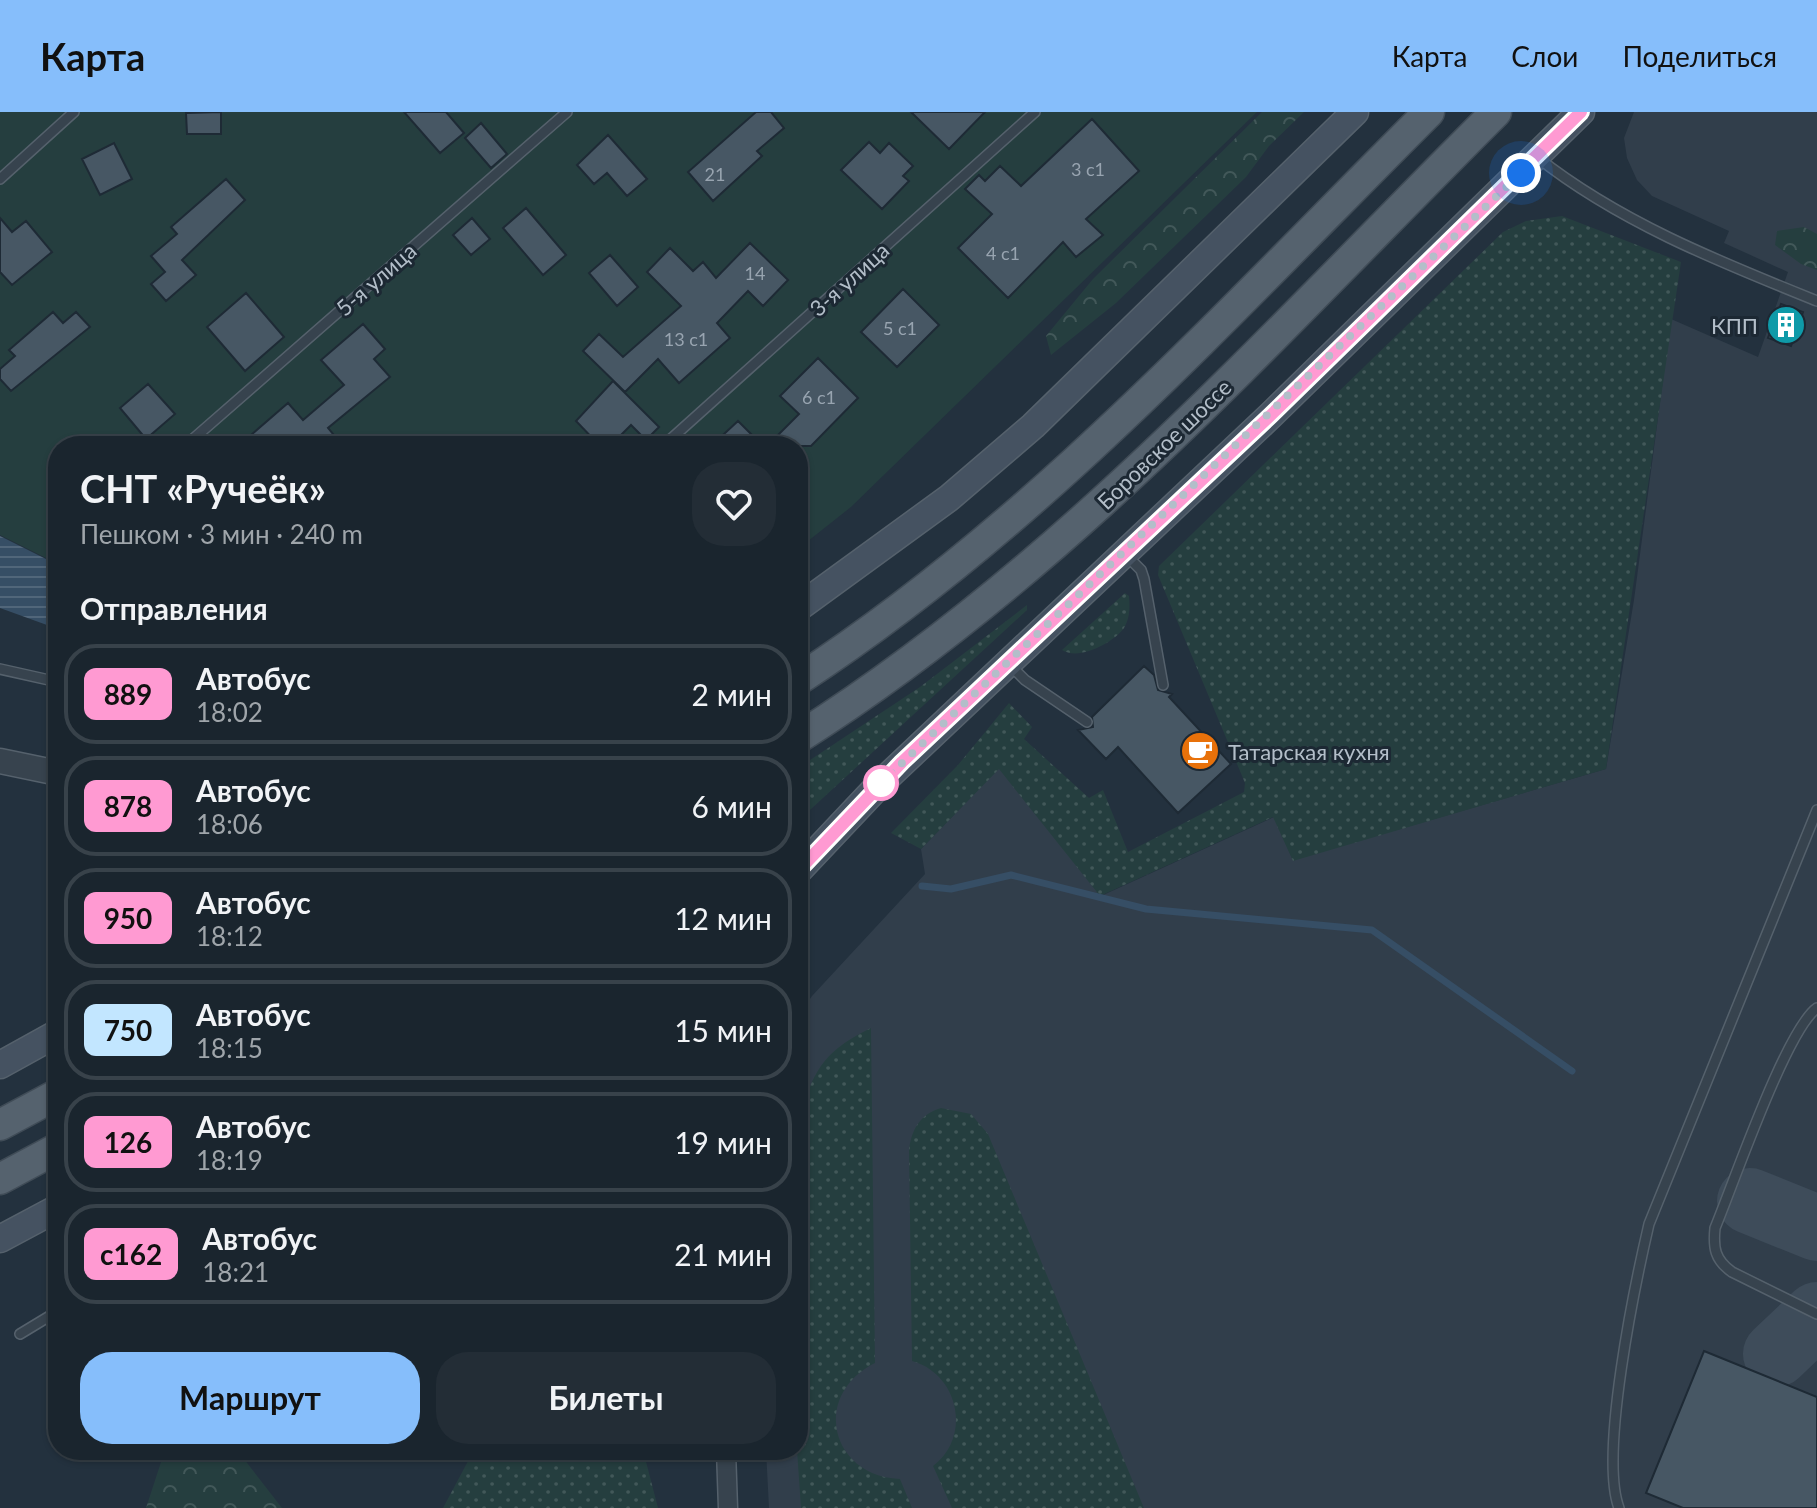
<!DOCTYPE html>
<html lang="ru">
<meta charset="utf-8">
<style>
body{margin:0;font-family:Lato,sans-serif;background:#232d36;color:#f1f3f6;height:100vh;display:flex;flex-direction:column;font-size:30px;white-space:nowrap}
*{box-sizing:border-box;margin:0}
p{font-size:26px;color:#9fa5aa}
.icon{flex:none;width:44px;height:44px;fill:none;stroke:currentColor;stroke-width:2;stroke-linecap:round;stroke-linejoin:round}
.map{position:relative;flex:1;overflow:hidden}
.drawer{position:absolute;left:48px;top:324px;width:760px;height:1024px;display:flex;flex-direction:column;background:#1a252e;border-radius:32px;box-shadow:0 2px 6px #0004,0 0 0 2px #38424a}
.drawer>*{flex:none}
.badge{padding:0 16px;border-radius:12px;font-size:28px;line-height:52px}
.you{position:absolute;width:40px;height:40px;margin:-20px;border:6px solid #fff;border-radius:50%;background:#1a73e8;box-shadow:0 0 0 12px #1a73e833}
.map>.badge{position:absolute;translate:-50% -50%;box-shadow:0 0 0 4px #fff}
h2{padding:0 32px;font-size:30px;line-height:72px}
.round{display:grid;place-items:center;flex:none;width:84px;height:84px;border-radius:32px;background:#232d36}
.headline{display:flex;align-items:center;justify-content:space-between;height:136px;padding:0 32px}
h1{font-size:38px;font-weight:700;line-height:60px}
.cta{display:flex;gap:16px;margin-top:auto;padding:16px 32px}
.cta a{flex:1;height:92px;border-radius:32px;background:#86befb;color:#111;font-size:32px;font-weight:700;line-height:92px;text-align:center}
.cta a+a{background:#232d36;color:#f1f3f6}
ul{padding:0;list-style:none}
li{display:flex;align-items:center;gap:24px;height:100px;margin:0 16px 12px;padding:0 16px;border:4px solid #38424a;border-radius:32px}
li div{flex:1}
li b{display:block;font-size:30px}
li em{font-style:normal}
li .badge{min-width:88px;font-weight:700;text-align:center}
header{display:flex;align-items:center;gap:48px;box-sizing:border-box;height:112px;padding:0 40px;background:#86befb;color:#111}
header strong{font-size:38px}
nav{display:flex;gap:44px;margin-inline-start:auto;font-size:28px}
.map>svg:first-child{display:block}
.airport{fill:#313e4b}
.grass{fill:url(#grass-dots)}
.forest{fill:url(#forest-crowns)}
.garden{fill:#253e3f}
.water{fill:url(#water-rules)}
.lines{fill:none;stroke-linecap:round;stroke-linejoin:round}
.stream{stroke:#364e65;stroke-width:7}
.taxiway{stroke:#3e4c5a;stroke-width:66}
.building{fill:#475764;stroke:#1e2a35;stroke-width:2}
.service-casing{stroke:#55616c;stroke-width:12}
.minor-casing{stroke:#55616c;stroke-width:21}
.tertiary-casing{stroke:#55616c;stroke-width:27}
.secondary-casing{stroke:#55616c;stroke-width:29}
.primary-casing{stroke:#404c57;stroke-width:33}
.service{stroke:#37434e;stroke-width:9}
.minor{stroke:#37434e;stroke-width:18}
.tertiary{stroke:#37434e;stroke-width:24}
.secondary{stroke:#455261;stroke-width:26}
.primary{stroke:#55626e;stroke-width:30}
.line-casing{stroke:#fff;stroke-width:18}
.line{stroke:#ff9ad2;stroke-width:12}
.walk{stroke:#b3bec9;stroke-width:8;stroke-dasharray:0 14.4}
.stop-dot{fill:#fff;stroke:#ff9ad2;stroke-width:4}
.labels{text-anchor:middle;dominant-baseline:central;stroke-width:6;stroke-linejoin:round;paint-order:stroke}
.number-label{font-size:18px;fill:#98a4b0}
.street-label{font-size:22px;fill:#b3bec9;stroke:#1c2833}
.poi-label{font-size:22px;fill:#b3bec9;stroke:#1c2833;text-anchor:end}
</style>
<header>
<strong>Карта</strong>
<nav><a>Карта</a><a>Слои</a><a>Поделиться</a></nav>
</header>
<div class="map">
<svg width="1817" height="1396" viewBox="0 0 1817 1396">
<defs>
<pattern id="grass-dots" width="8" height="8" patternUnits="userSpaceOnUse" patternTransform="scale(2)"><rect width="8" height="8" fill="#253e3f"/><path d="M2 2h.1M6 6h.1" fill="none" stroke="#425859" stroke-width="1.8" stroke-linecap="round"/></pattern>
<pattern id="forest-crowns" width="20" height="18" patternUnits="userSpaceOnUse" patternTransform="scale(2)"><rect width="20" height="18" fill="#253e3f"/><path d="M2 6a3 3 0 1 1 6 0M12 15a3 3 0 1 1 6 0" fill="none" stroke="#425859"/></pattern>
<pattern id="water-rules" width="6" height="5" patternUnits="userSpaceOnUse" patternTransform="scale(2)"><rect width="6" height="5" fill="#364e65"/><path d="M0 2.5h6" fill="none" stroke="#51667a"/></pattern>
</defs>
<rect width="100%" height="100%" fill="#23313e"/>
<path class="airport" d="M 1634,0 L 1817,0 L 1817,1396 L 769,1396 L 766,1338 L 798,1338 L 798,904 L 812,884 L 925,762 L 921,737 L 999,656 L 1101,784 L 1274,705 L 1293,748 L 1606,657 L 1634,488 L 1671,207 L 1758,245 L 1788,160 L 1724,131 L 1729,119 L 1652,84 L 1637,68 L 1627,46 L 1624,26 Z"/>
<path class="grass" d="M 1562,104 L 1681,150 L 1606,657 L 1293,749 L 1273,705 L 1100,784 L 999,657 L 921,737 L 891,721 L 958,653 L 1009,591 L 1032,615 L 1024,627 L 1089,686 L 1103,678 L 1128,740 L 1244,680 L 1245,671 L 1158,463 L 1159,454 L 1503,120 L 1526,109 Z
M 1125,481 L 1129,484 C 1130,495 1130,506 1124,516 C 1113,531 1079,549 1062,538 Z
M 1027,493 L 1027,498 L 798,709 L 798,656 L 920,575 Z
M 871,916 L 875,1251 C 811,1283 830,1364 900,1367 L 912,1396 L 801,1396 L 797,1338 L 798,1027 C 807,970 816,942 871,916 Z
M 941,996 L 971,1002 L 988,1022 L 1144,1396 L 952,1396 L 933,1354 C 972,1325 959,1262 912,1249 L 909,1039 C 911,1018 920,1002 941,996 Z
M 474,1338 L 643,1338 L 658,1396 L 443,1396 Z"/>
<path class="forest" d="M 1262,0 L 1304,0 L 1269,34 L 1246,65 L 1116,191 L 1051,243 L 1046,224 L 1093,167 Z
M 1804,115 L 1817,122 L 1817,158 L 1801,152 L 1775,133 L 1777,119 Z
M 165,1338 L 237,1338 L 282,1396 L 146,1396 Z"/>
<path class="garden" d="M 0,0 L 1257,0 L 851,395 L 798,437 L 798,334 L 58,334 L 58,452 L 0,423 Z"/>
<path class="water" d="M 0,424 L 58,453 L 58,517 L 0,496 Z"/>
<g class="lines">
<path class="stream" d="M 922,774 L 951,777 L 1011,763 L 1146,797 L 1372,818 L 1572,959"/>
<path class="taxiway" d="M 1750,1089 L 1817,1116
M 1776,1242 L 1817,1203"/>
</g>
<path class="building" d="M 221,0 L 221,22 L 187,22 L 186,1 Z
M 404,0 L 446,0 L 464,21 L 440,41 Z
M 756,0 L 771,0 L 784,16 L 757,39 L 762,44 L 713,89 L 688,60 Z
M 911,0 L 985,0 L 949,37 Z
M 1092,7 L 1139,59 L 1086,107 L 1103,123 L 1076,145 L 1063,130 L 1008,186 L 958,136 L 992,102 L 965,77 L 979,63 L 985,69 L 1000,54 L 1021,74 Z
M 481,11 L 507,42 L 491,56 L 465,26 Z
M 608,23 L 647,67 L 627,84 L 607,61 L 594,72 L 577,53 Z
M 869,30 L 880,41 L 889,31 L 913,54 L 903,64 L 909,69 L 882,97 L 841,58 Z
M 114,31 L 132,67 L 100,83 L 82,47 Z
M 226,67 L 245,88 L 182,148 L 196,163 L 166,189 L 151,172 L 165,160 L 151,144 L 177,122 L 171,115 Z
M 526,96 L 566,143 L 543,163 L 503,116 Z
M 0,106 L 12,120 L 26,109 L 52,140 L 12,173 L 0,160 Z
M 472,106 L 490,127 L 471,143 L 453,123 Z
M 750,131 L 788,168 L 763,194 L 748,179 L 717,211 L 730,226 L 679,271 L 658,247 L 625,280 L 583,239 L 599,222 L 623,245 L 681,194 L 647,160 L 670,136 L 693,159 L 703,150 L 716,166 Z
M 610,143 L 638,175 L 617,194 L 589,161 Z
M 903,177 L 939,213 L 897,255 L 861,220 Z
M 246,181 L 284,225 L 245,259 L 207,215 Z
M 1781,192 L 1803,200 L 1791,234 L 1768,226 Z
M 53,200 L 63,211 L 76,200 L 90,215 L 11,279 L 0,267 L 0,257 L 15,244 L 9,238 Z
M 363,212 L 385,237 L 374,247 L 390,265 L 328,316 L 343,334 L 260,334 L 251,323 L 288,291 L 303,308 L 344,273 L 321,248 Z
M 818,246 L 858,286 L 811,334 L 767,334 L 799,302 L 780,284 Z
M 613,269 L 659,315 L 646,328 L 631,313 L 610,334 L 600,334 L 576,309 Z
M 148,272 L 175,302 L 146,327 L 120,296 Z
M 738,309 L 763,334 L 736,334 L 724,322 Z
M 1144,554 L 1154,563 L 1158,578 L 1172,582 L 1169,585 L 1231,652 L 1178,701 L 1118,635 L 1106,647 L 1078,618 L 1093,615 L 1092,605 Z
M 1704,1239 L 1817,1285 L 1817,1396 L 1683,1396 L 1646,1381 Z"/>
<g class="lines">
<g class="service-casing">
<path id="service" d="M 1537,45 C 1619,110 1720,150 1817,189
M 0,67 L 74,0
M 185,334 L 567,0
M 663,334 L 1035,0
M 1125,442 L 1141,458 L 1144,467 L 1163,573
M 1009,552 L 1025,568 L 1087,610
M 0,557 L 58,570
M 1817,896 C 1786,918 1733,1073 1715,1116 C 1713,1136 1715,1148 1732,1160 L 1817,1202
M 20,1222 L 58,1199
M 1619,1396 C 1599,1343 1635,1172 1649,1112 L 1817,698"/>
</g>
<g class="minor-casing">
<path id="minor" d="M 726,1338 L 728,1396"/>
</g>
<g class="tertiary-casing">
<path id="tertiary" d="M 0,649 L 58,661"/>
</g>
<g class="secondary-casing">
<path id="secondary" d="M 798,496 L 949,386 L 1033,314 L 1355,0
M 798,759 L 881,671 L 1271,303 L 1581,0
M 0,953 L 58,921
M 0,1127 L 58,1096"/>
</g>
<g class="primary-casing">
<path id="primary" d="M 798,568 C 1036,413 1229,199 1429,0
M 798,626 C 1065,457 1274,221 1496,0
M 0,1013 L 58,982
M 0,1067 L 58,1036"/>
</g>
<use href="#service" class="service"/>
<use href="#minor" class="minor"/>
<use href="#tertiary" class="tertiary"/>
<use href="#secondary" class="secondary"/>
<use href="#primary" class="primary"/>
</g>
<g class="lines">
<g class="line-casing">
<path id="line" d="M 798,759 L 902,650 L 1271,303 L 1581,0"/>
</g>
<use href="#line" class="line"/>
<path class="walk" d="M 881,671 L 1521,61"/>
</g>
<defs>
<g id="building-disc" transform="scale(2)"><circle r="9.5" fill="#0f9aa8" stroke="#1c2833"/><path d="M-4-6H4V6H1V3H-1V6H-4ZM-2.5-4.3h1.7v1.8h-1.7ZM.8-4.3h1.7v1.8H.8ZM-2.5-1h1.7V.8h-1.7ZM.8-1h1.7V.8H.8Z" fill="#fff"/></g>
<g id="cafe-disc" transform="scale(2)"><circle r="9.5" fill="#e8710a" stroke="#1c2833"/><path d="M-5.5-4.5H6V0H3Q3 3.5 0 3.5H-2.5Q-5.5 3.5-5.5 0ZM3-3.2v2h1.7v-2ZM-6 4.5H4V6H-6Z" fill="#fff"/></g>
</defs>
<g fill-rule="evenodd">
<use href="#building-disc" x="1786" y="213"/>
<use href="#cafe-disc" x="1200" y="639"/>
</g>
<circle class="stop-dot" cx="881" cy="671" r="16"/>
<g class="labels">
<g class="number-label">
<text x="1088" y="57">3 с1</text>
<text x="715" y="62">21</text>
<text x="1003" y="141">4 с1</text>
<text x="755" y="161">14</text>
<text x="900" y="216">5 с1</text>
<text x="686" y="227">13 с1</text>
<text x="819" y="285">6 с1</text>
</g>
<g class="street-label">
<text transform="translate(376 167) rotate(-41)">5-я улица</text>
<text transform="translate(849 167) rotate(-42)">3-я улица</text>
<text transform="translate(1164 332) rotate(-44)">Боровское шоссе</text>
</g>
<g class="poi-label">
<text x="1758" y="213">КПП</text>
<text x="1228" y="639" text-anchor="start">Татарская кухня</text>
</g>
</g>
</svg>
<div class="you" style="left:1521px;top:61px"></div>
<section class="drawer">
<div class="headline"><div><h1>СНТ «Ручеёк»</h1><p>Пешком · 3 мин · 240 m</p></div><a class="round"><svg class="icon" aria-label="heart" viewBox="0 0 24 24"><path d="M12 20l-8-8c-3-5 5-10 8-4 3-6 11-1 8 4z"/></svg></a></div>
<h2>Отправления</h2>
<ul>
<li><span class="badge" style="background:#ff9ad2;color:#111">889</span><div><b>Автобус</b><p>18:02</p></div><em>2 мин</em></li>
<li><span class="badge" style="background:#ff9ad2;color:#111">878</span><div><b>Автобус</b><p>18:06</p></div><em>6 мин</em></li>
<li><span class="badge" style="background:#ff9ad2;color:#111">950</span><div><b>Автобус</b><p>18:12</p></div><em>12 мин</em></li>
<li><span class="badge" style="background:#c2e6ff;color:#111">750</span><div><b>Автобус</b><p>18:15</p></div><em>15 мин</em></li>
<li><span class="badge" style="background:#ff9ad2;color:#111">126</span><div><b>Автобус</b><p>18:19</p></div><em>19 мин</em></li>
<li><span class="badge" style="background:#ff9ad2;color:#111">с162</span><div><b>Автобус</b><p>18:21</p></div><em>21 мин</em></li>
</ul>
<div class="cta"><a>Маршрут</a><a>Билеты</a></div>
</section>
</div>
